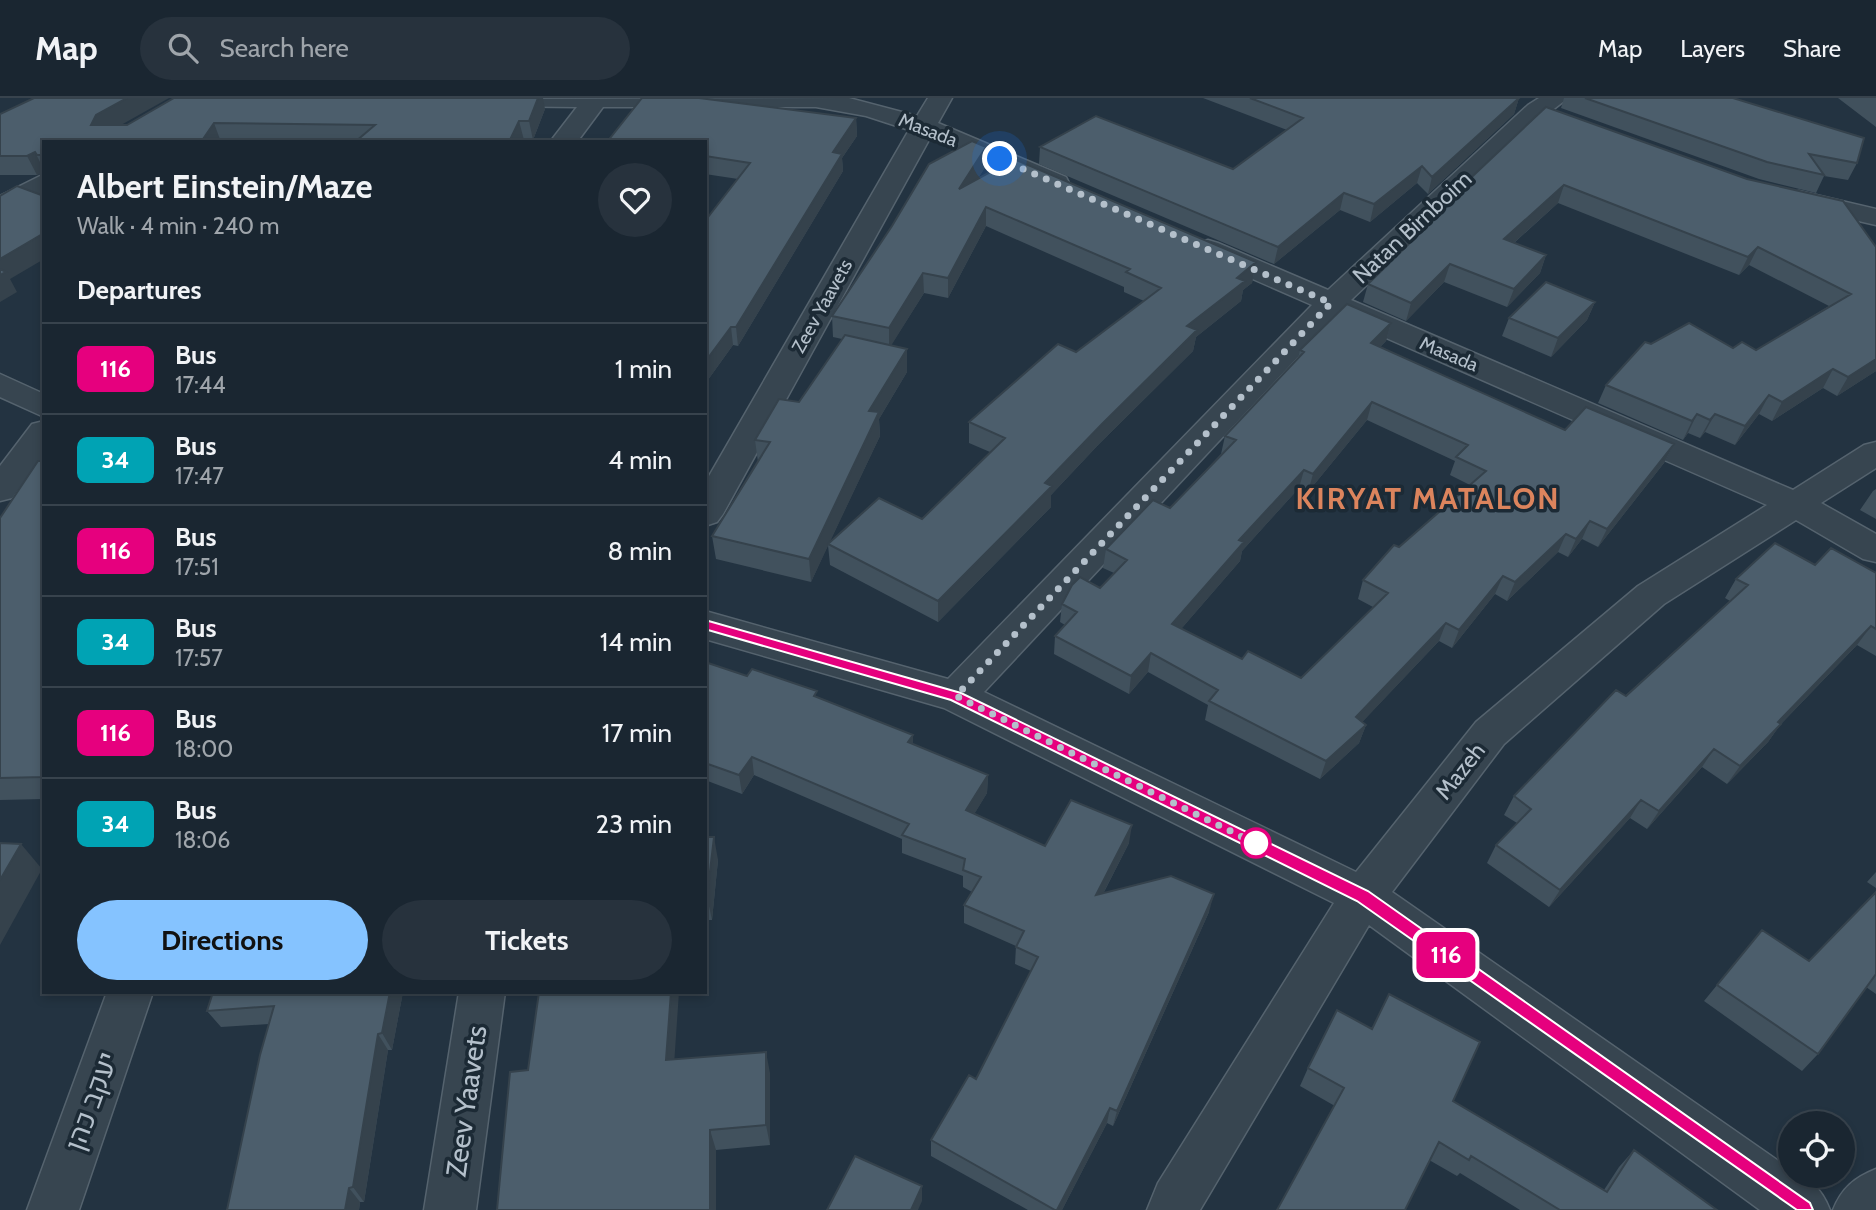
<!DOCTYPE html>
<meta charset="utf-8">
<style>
body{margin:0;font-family:Cabin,Heebo,sans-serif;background:#27323d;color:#f1f3f6;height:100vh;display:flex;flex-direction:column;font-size:26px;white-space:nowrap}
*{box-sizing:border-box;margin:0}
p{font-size:23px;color:#9fa5ab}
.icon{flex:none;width:38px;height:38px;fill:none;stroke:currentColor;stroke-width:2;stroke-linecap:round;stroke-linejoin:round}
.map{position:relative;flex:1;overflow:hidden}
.side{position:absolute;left:42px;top:42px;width:665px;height:854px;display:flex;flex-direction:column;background:#1a2631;border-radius:0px;box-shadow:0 4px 10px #0003,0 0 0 2px #38434d}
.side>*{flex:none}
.badge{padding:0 14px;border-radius:10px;font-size:24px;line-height:46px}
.fabs{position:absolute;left:1778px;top:1013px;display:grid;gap:14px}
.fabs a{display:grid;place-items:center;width:77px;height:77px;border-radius:50%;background:#1a2631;box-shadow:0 4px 10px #0003,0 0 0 2px #38434d;font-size:35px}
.you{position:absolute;width:35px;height:35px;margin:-18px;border:5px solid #fff;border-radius:50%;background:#1a73e8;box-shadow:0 0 0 10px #1a73e833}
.map>.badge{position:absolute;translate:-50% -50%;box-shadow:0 0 0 4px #fff}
h2{padding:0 35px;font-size:26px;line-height:63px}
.round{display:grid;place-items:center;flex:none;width:74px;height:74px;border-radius:37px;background:#27323d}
.summary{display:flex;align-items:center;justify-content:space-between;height:119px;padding:0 35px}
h1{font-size:33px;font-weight:800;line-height:52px}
.button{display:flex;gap:14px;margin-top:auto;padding:14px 35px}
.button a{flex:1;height:80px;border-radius:42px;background:#85c3ff;color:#111;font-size:28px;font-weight:800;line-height:80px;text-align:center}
.button a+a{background:#27323d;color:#f1f3f6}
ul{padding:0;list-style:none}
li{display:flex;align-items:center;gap:21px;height:91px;padding:0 35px;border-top:2px solid #38434d}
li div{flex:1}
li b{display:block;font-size:26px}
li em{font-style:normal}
li .badge{min-width:77px;font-weight:700;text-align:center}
header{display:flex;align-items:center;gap:42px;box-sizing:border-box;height:98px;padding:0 35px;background:#1a2631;border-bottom:2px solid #38434d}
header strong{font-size:33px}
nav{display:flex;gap:38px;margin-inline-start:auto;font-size:24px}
.search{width:490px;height:63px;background:#27323d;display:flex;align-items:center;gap:18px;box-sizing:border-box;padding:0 24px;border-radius:38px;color:#9fa5ab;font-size:26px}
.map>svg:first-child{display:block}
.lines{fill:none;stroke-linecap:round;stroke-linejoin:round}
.minor-casing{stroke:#55636e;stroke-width:3}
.minor{fill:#374550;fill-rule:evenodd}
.wall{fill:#41515d;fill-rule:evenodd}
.shaded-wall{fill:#35424c}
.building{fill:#4c5e6c;stroke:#35424c;stroke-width:2;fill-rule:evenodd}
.line{fill:#e6007e;stroke:#fff;stroke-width:2}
.walk{stroke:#b4c0cb;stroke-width:7;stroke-dasharray:0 12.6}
.stop-dot{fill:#fff;stroke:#e6007e;stroke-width:3.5}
.labels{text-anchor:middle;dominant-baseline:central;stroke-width:7;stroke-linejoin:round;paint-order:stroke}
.far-street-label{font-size:19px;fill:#b4c0cb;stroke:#1c2a35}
.street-label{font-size:23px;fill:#b4c0cb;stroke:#1c2a35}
.near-street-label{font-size:28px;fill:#b4c0cb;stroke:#1c2a35}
.district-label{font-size:30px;font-weight:bold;letter-spacing:2px;fill:#dc845d;stroke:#1c2a35}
</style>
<header>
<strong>Map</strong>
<div class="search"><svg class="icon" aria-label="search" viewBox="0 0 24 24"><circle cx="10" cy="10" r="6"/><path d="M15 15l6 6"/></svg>Search here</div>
<nav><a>Map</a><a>Layers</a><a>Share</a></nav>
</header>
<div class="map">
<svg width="1876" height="1112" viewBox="0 0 1876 1112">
<rect width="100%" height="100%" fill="#233341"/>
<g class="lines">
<g class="minor-casing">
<path id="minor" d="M 849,0 L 917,18 L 928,0 L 952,0 L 938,25 L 1066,79 L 1069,85 L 1066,91 L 1056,93 L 1046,91 L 930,40 L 723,416 L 717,424 L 705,428 L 705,385 L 909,32 L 866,18 L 816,9 L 603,9 L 577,44 L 550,44 L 577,9 L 491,8 L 482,6 L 479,1 Z
M 1539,0 L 1568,0 L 1546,17 L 1351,202 L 1793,392 L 1864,347 L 1876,344 L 1876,370 L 1821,405 L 1876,436 L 1876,464 L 1863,461 L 1796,422 L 1664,506 L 1504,646 L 1392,794 L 1790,1071 L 1790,1078 C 1811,1078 1823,1094 1830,1112 L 1760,1112 L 1369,827 L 1200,1112 L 1147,1112 L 1158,1085 L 1334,805 L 944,610 L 705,541 L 705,513 L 948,581 L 1312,207 L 1198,157 L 1194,151 L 1198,145 L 1208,142 L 1218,145 L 1328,192 L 1528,7 ZM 1336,218 L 1767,407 L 1638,488 L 1476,624 L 1356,774 L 984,594 Z
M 44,76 L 44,95 L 10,115 L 0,117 L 0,98 Z
M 1799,93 L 1876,111 L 1876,127 L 1789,107 L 1785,101 L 1789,95 Z
M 0,276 L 44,296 L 44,319 L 0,299 Z
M 44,323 L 44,357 L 12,400 L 0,403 L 0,368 L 32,326 Z
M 107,894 L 153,894 L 79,1112 L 27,1112 Z
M 459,894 L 505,894 L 476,1112 L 424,1112 Z
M 1876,1071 L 1876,1112 L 1833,1112 C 1842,1090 1854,1080 1876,1071 Z"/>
</g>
<use href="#minor" class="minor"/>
</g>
<path class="wall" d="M 1203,0 L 1519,0 L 1514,16 L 1428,96 L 1417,85 L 1370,124 L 1340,112 L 1274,166 L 1039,66 L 1040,49 L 1233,71 L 1287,32 Z
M 1564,0 L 1733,0 L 1857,65 L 1848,82 L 1824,78 L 1816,95 L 1759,81 L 1561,10 Z
M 1838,0 L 1876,0 L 1876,29 Z
M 1546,9 L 1747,81 L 1843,103 L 1876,273 L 1837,298 L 1823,290 L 1772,323 L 1759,316 L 1735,347 L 1705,334 L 1700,340 L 1688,335 L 1683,342 L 1598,305 L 1606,287 L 1651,246 L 1733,250 L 1756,252 L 1829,208 L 1749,167 L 1739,177 L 1558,105 L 1514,145 L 1546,157 L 1540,175 L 1507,209 L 1444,184 L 1406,223 L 1363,204 L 1368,186 L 1420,134 L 1423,125 Z
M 545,11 L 533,42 L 524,42 L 523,44 L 44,44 L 44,74 L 37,77 L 0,77 L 0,16 L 120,27 Z
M 856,20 L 857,38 L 842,60 L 843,73 L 738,248 L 733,247 L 705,286 L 738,81 L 705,76 L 705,44 Z
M 986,68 L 978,80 L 1256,164 L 1252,185 L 1243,192 L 1241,203 L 1196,239 L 1193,253 L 1099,346 L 1051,397 L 1051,409 L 938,524 L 830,467 L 828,447 L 811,484 L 716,461 L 712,438 L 758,364 L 755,342 L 799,304 L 842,241 L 833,239 L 832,218 ZM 986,128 L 1124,189 L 1124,194 L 1144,203 L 1076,254 L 969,324 L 969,345 L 990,354 L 922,421 L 829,445 L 880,338 L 879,321 L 907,274 L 907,251 L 891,247 L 924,195 L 948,200 Z
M 1595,204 L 1587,222 L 1551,259 L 1502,238 L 1509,220 Z
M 1391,225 L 1386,243 L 1380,249 L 1565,332 L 1674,346 L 1664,365 L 1598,449 L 1582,441 L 1568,459 L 1558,454 L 1507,503 L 1495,496 L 1452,550 L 1439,543 L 1362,624 L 1366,627 L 1359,645 L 1320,681 L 1205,622 L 1208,607 L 1148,574 L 1129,596 L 1054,556 L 1055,538 L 1065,527 L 1060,524 L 1062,506 L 1100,490 L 1114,475 L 1103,470 L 1106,451 L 1170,410 L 1221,356 L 1225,338 L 1298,261 L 1300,252 ZM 1367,322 L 1455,363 L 1450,377 L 1470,387 L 1399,449 L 1363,482 L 1358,501 L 1373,509 L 1301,580 L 1242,561 L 1181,531 L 1240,463 L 1242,453 L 1299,390 L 1308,394 Z
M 44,363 L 44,701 L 0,702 L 0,420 Z
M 1876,391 L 1876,421 L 1860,412 L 1873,393 Z
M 1815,467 L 1876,475 L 1876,558 L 1857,547 L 1780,627 L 1768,644 L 1727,686 L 1702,669 L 1647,731 L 1630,720 L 1549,809 L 1487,765 L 1496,747 L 1517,725 L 1504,717 L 1514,698 L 1730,503 L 1725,500 L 1736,481 Z
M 705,564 L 747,578 L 818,599 L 913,637 L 913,646 L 988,677 L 987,695 L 974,716 L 1045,748 L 1129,745 L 1103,796 L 1209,814 L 1113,1028 L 1107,1025 L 1062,1112 L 1028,1112 L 931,1058 L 931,1042 L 976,981 L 1031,873 L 1015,866 L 1016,848 L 964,825 L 964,807 L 972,794 L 963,789 L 963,778 L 902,755 L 902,741 L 754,677 L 742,696 L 705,682 Z
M 705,739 L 718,762 L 712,822 L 705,822 Z
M 1876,774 L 1876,790 L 1867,784 Z
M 1876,794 L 1876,896 L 1866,889 L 1818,956 L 1802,973 L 1704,903 L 1762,832 L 1809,863 Z
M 403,894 L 392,952 L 388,952 L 364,1104 L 360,1104 L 359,1112 L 227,1112 L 269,926 L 221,929 L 207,913 Z
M 674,961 L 770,975 L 770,1047 L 716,1052 L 528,972 Z
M 1308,970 L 1453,1003 L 1604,1092 L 1619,1069 L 1634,1052 L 1717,1112 L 1520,1112 L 1460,1075 L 1457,1078 L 1300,988 Z"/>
<path class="shaded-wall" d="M 127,0 L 169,0 L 105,36 L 91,27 L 96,17 Z
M 538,0 L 543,0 L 545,11 L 533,42 L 529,23 Z
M 1519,0 L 1514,16 L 1428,96 L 1432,79 Z
M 856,20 L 857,38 L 842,60 L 843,73 L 738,248 L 736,229 L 833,54 Z
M 519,23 L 524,42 L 523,44 L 509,44 Z
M 214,25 L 221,44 L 201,44 Z
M 986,49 L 986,68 L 959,110 L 959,91 Z
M 35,54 L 44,72 L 44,74 L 37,77 L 27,58 Z
M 1422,68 L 1417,85 L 1370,124 L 1374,106 Z
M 1564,87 L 1558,105 L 1498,159 L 1504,141 Z
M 1344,95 L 1340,112 L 1274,166 L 1278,149 Z
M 986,109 L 986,128 L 948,200 L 948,180 Z
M 44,135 L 44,161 L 10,181 L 17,194 L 0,204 L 0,161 Z
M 1758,149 L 1749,167 L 1739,177 L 1748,159 Z
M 1546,157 L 1540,175 L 1507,209 L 1514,191 Z
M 1256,164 L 1252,185 L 1243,192 L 1241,203 L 1196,239 L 1193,253 L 1099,346 L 1051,397 L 1051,409 L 938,524 L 938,503 L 1187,228 L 1237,180 Z
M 1450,166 L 1444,184 L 1406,223 L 1411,205 Z
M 923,175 L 924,195 L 889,251 L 889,230 Z
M 1595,204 L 1587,222 L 1551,259 L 1558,240 Z
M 1391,225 L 1386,243 L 1366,263 L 1371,245 Z
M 731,229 L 733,247 L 705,286 L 705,264 Z
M 907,251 L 907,274 L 879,321 L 880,338 L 811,484 L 809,461 L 869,313 Z
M 1876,261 L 1876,273 L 1837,298 L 1848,279 Z
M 1833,271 L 1823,290 L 1772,323 L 1782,304 Z
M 1769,297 L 1759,316 L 1735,347 L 1745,328 Z
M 1372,304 L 1367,322 L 1308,394 L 1313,376 Z
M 1697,316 L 1688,335 L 1683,342 L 1692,323 Z
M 1715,316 L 1705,334 L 1700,340 L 1710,322 Z
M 1674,346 L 1664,365 L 1598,449 L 1607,431 Z
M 1304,372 L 1299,390 L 1242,453 L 1240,463 L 1169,545 L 1172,526 L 1239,442 Z
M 1590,423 L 1582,441 L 1568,459 L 1576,441 Z
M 1566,436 L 1558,454 L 1507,503 L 1515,484 Z
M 1503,478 L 1495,496 L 1452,550 L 1459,532 Z
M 1446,525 L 1439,543 L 1350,637 L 1356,619 Z
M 1871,528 L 1857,547 L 1780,627 L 1768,644 L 1727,686 L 1740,668 L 1778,624 Z
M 1151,555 L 1148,574 L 1129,596 L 1131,578 Z
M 1366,627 L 1359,645 L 1320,681 L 1326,663 Z
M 913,637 L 913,655 L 908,644 Z
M 1714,651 L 1702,669 L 1647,731 L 1659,713 Z
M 752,659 L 754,677 L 742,696 L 739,677 Z
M 988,677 L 987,695 L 966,730 L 966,712 Z
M 1641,702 L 1630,720 L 1549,809 L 1560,792 Z
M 1132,727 L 1129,745 L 1093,815 L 1096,797 Z
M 714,739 L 718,762 L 712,822 L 707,799 Z
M 21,746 L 42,771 L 0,847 L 0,782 Z
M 1214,796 L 1209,814 L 1113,1028 L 1117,1013 Z
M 390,894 L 403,894 L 392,952 L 382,935 Z
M 671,894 L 679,894 L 673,982 L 666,962 Z
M 378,936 L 388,952 L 364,1104 L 353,1089 Z
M 766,954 L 770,975 L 770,1047 L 766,1027 Z
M 1110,1010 L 1107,1025 L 1062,1112 L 1057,1112 Z
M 710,1032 L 716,1052 L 716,1112 L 710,1112 Z
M 922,1088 L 922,1103 L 918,1112 L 911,1112 Z
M 349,1090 L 360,1104 L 359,1112 L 345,1112 Z"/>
<path class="building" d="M 34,0 L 127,0 L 96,17 L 91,27 L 127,27 L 174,0 L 538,0 L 529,23 L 519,23 L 509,44 L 355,44 L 375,27 L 214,25 L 201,44 L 44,44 L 44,57 L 37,57 L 35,54 L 27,58 L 0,58 L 0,16 Z
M 642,0 L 699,0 L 856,20 L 833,54 L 842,56 L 736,229 L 731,229 L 705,264 L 705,123 L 750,65 L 705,58 L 705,44 L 607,44 Z
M 1250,0 L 1519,0 L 1432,79 L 1422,68 L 1374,106 L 1344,95 L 1278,149 L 1040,49 L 1096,18 L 1233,71 L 1303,20 Z
M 1585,0 L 1733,0 L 1864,40 L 1857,65 L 1809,56 L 1824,77 L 1767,64 Z
M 1546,9 L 1747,81 L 1843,103 L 1876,149 L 1876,261 L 1848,279 L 1833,271 L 1782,304 L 1769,297 L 1745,328 L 1715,316 L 1710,322 L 1697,316 L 1692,323 L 1606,287 L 1645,244 L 1651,246 L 1689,225 L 1733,250 L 1742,244 L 1756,252 L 1851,196 L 1758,149 L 1748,159 L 1564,87 L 1504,141 L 1546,157 L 1514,191 L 1450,166 L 1411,205 L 1368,186 L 1428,127 L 1423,125 Z
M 972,43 L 986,49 L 959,91 L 1014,61 L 1256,164 L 1237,180 L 1245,183 L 1187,228 L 1197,232 L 1102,326 L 1045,385 L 1052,388 L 938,503 L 828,446 L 879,400 L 922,421 L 1005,340 L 969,324 L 1058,246 L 1076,254 L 1161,190 L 1126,174 L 1130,171 L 986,109 L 948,180 L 923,175 L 889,230 L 832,218 L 892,128 L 929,66 Z
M 17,88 L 44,98 L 44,135 L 0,161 L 0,98 Z
M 0,171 L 6,174 L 0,177 Z
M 1546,184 L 1595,204 L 1558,240 L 1509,220 Z
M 1347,206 L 1391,225 L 1371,245 L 1565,332 L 1586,309 L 1674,346 L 1607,431 L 1590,423 L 1576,441 L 1566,436 L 1515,484 L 1503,478 L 1459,532 L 1446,525 L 1356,619 L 1366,627 L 1326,663 L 1209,603 L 1218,592 L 1151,555 L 1131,578 L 1055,538 L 1077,514 L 1062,506 L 1072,487 L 1080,479 L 1100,490 L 1127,462 L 1106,451 L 1153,402 L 1170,410 L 1236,342 L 1225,338 L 1304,254 L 1300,252 ZM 1372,304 L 1468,347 L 1456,359 L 1486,373 L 1399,449 L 1394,447 L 1363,482 L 1388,495 L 1301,580 L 1248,553 L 1242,561 L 1172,526 L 1244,444 L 1239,442 L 1304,372 L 1313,376 Z
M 845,237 L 907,251 L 869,313 L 879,314 L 809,461 L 712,438 L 770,344 L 755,342 L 779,301 L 799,304 Z
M 38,363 L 44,363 L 44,677 L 43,679 L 0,680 L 0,420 Z
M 1775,445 L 1815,467 L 1831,450 L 1876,475 L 1876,531 L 1871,528 L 1778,624 L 1781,626 L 1740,668 L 1714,651 L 1659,713 L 1641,702 L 1560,792 L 1496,747 L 1531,711 L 1514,698 L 1616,592 L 1626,598 L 1748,487 L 1736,481 Z
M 705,564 L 747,578 L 752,571 L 817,593 L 814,598 L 913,637 L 908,644 L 988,677 L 966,712 L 1045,748 L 1071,702 L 1132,727 L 1096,797 L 1171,778 L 1214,796 L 1117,1013 L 1110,1010 L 1057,1112 L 1055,1112 L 931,1042 L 969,977 L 976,981 L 1038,859 L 1016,849 L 1024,833 L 964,807 L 981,779 L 963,772 L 965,761 L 902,737 L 909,726 L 752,659 L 739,677 L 705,665 Z
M 705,739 L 714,739 L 707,799 L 705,799 Z
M 0,745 L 21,746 L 0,782 Z
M 1876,794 L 1876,876 L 1818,956 L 1717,887 L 1762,832 L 1809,863 Z
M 213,894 L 390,894 L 382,935 L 378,936 L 353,1089 L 349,1090 L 345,1112 L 227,1112 L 260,957 L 274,908 L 207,913 Z
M 539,894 L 671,894 L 666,962 L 766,954 L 766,1027 L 710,1032 L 710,1112 L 497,1112 L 510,974 L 528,972 Z
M 1389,896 L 1480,944 L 1453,1003 L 1607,1094 L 1634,1052 L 1717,1112 L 1560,1112 L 1471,1058 L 1469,1062 L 1439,1044 L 1405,1112 L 1277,1112 L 1344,990 L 1308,970 L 1337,912 L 1372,931 Z
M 855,1058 L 922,1088 L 911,1112 L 827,1112 Z"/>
<path class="line" d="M 705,522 L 961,595 L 1368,793 L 1810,1105 L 1813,1112 L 1797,1112 L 1357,803 L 951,602 L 701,530 L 701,523 Z"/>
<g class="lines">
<path class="walk" d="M 1000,61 L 1331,205 L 956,598 L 1267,751 L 1256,745"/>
</g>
<circle class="stop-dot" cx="1256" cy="745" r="14"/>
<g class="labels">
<g class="far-street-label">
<text transform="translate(928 32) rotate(21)">Masada</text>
<text transform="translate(822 208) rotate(-61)">Zeev Yaavets</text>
<text transform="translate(1449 256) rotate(23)">Masada</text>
</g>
<g class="street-label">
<text transform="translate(1412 129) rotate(-43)">Natan Birnboim</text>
<text transform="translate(1460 673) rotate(-52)">Mazeh</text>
</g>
<g class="near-street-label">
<text transform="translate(91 1003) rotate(-70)">יעקב כהן</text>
<text transform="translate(466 1003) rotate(-82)">Zeev Yaavets</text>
</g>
<g class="district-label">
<text x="1428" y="400">KIRYAT MATALON</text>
</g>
</g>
</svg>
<div class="fabs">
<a><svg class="icon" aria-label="locate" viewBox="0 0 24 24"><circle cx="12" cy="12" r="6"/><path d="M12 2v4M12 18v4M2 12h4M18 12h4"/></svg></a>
</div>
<div class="you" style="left:1000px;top:61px"></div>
<b class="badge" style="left:1446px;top:857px;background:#e6007e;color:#fff">116</b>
<section class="side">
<div class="summary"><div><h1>Albert Einstein/Maze</h1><p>Walk · 4 min · 240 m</p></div><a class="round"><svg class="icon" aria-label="heart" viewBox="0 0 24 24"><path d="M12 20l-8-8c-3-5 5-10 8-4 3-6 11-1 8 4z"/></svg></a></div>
<h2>Departures</h2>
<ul>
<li><span class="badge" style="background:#e6007e;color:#fff">116</span><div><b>Bus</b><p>17:44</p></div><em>1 min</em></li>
<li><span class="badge" style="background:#00a3b4;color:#fff">34</span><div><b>Bus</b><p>17:47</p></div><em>4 min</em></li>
<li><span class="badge" style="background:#e6007e;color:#fff">116</span><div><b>Bus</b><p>17:51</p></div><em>8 min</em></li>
<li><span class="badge" style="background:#00a3b4;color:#fff">34</span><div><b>Bus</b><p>17:57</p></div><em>14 min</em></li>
<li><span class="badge" style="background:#e6007e;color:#fff">116</span><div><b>Bus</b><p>18:00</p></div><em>17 min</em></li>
<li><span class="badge" style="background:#00a3b4;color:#fff">34</span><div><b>Bus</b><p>18:06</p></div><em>23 min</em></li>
</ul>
<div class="button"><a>Directions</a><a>Tickets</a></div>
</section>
</div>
